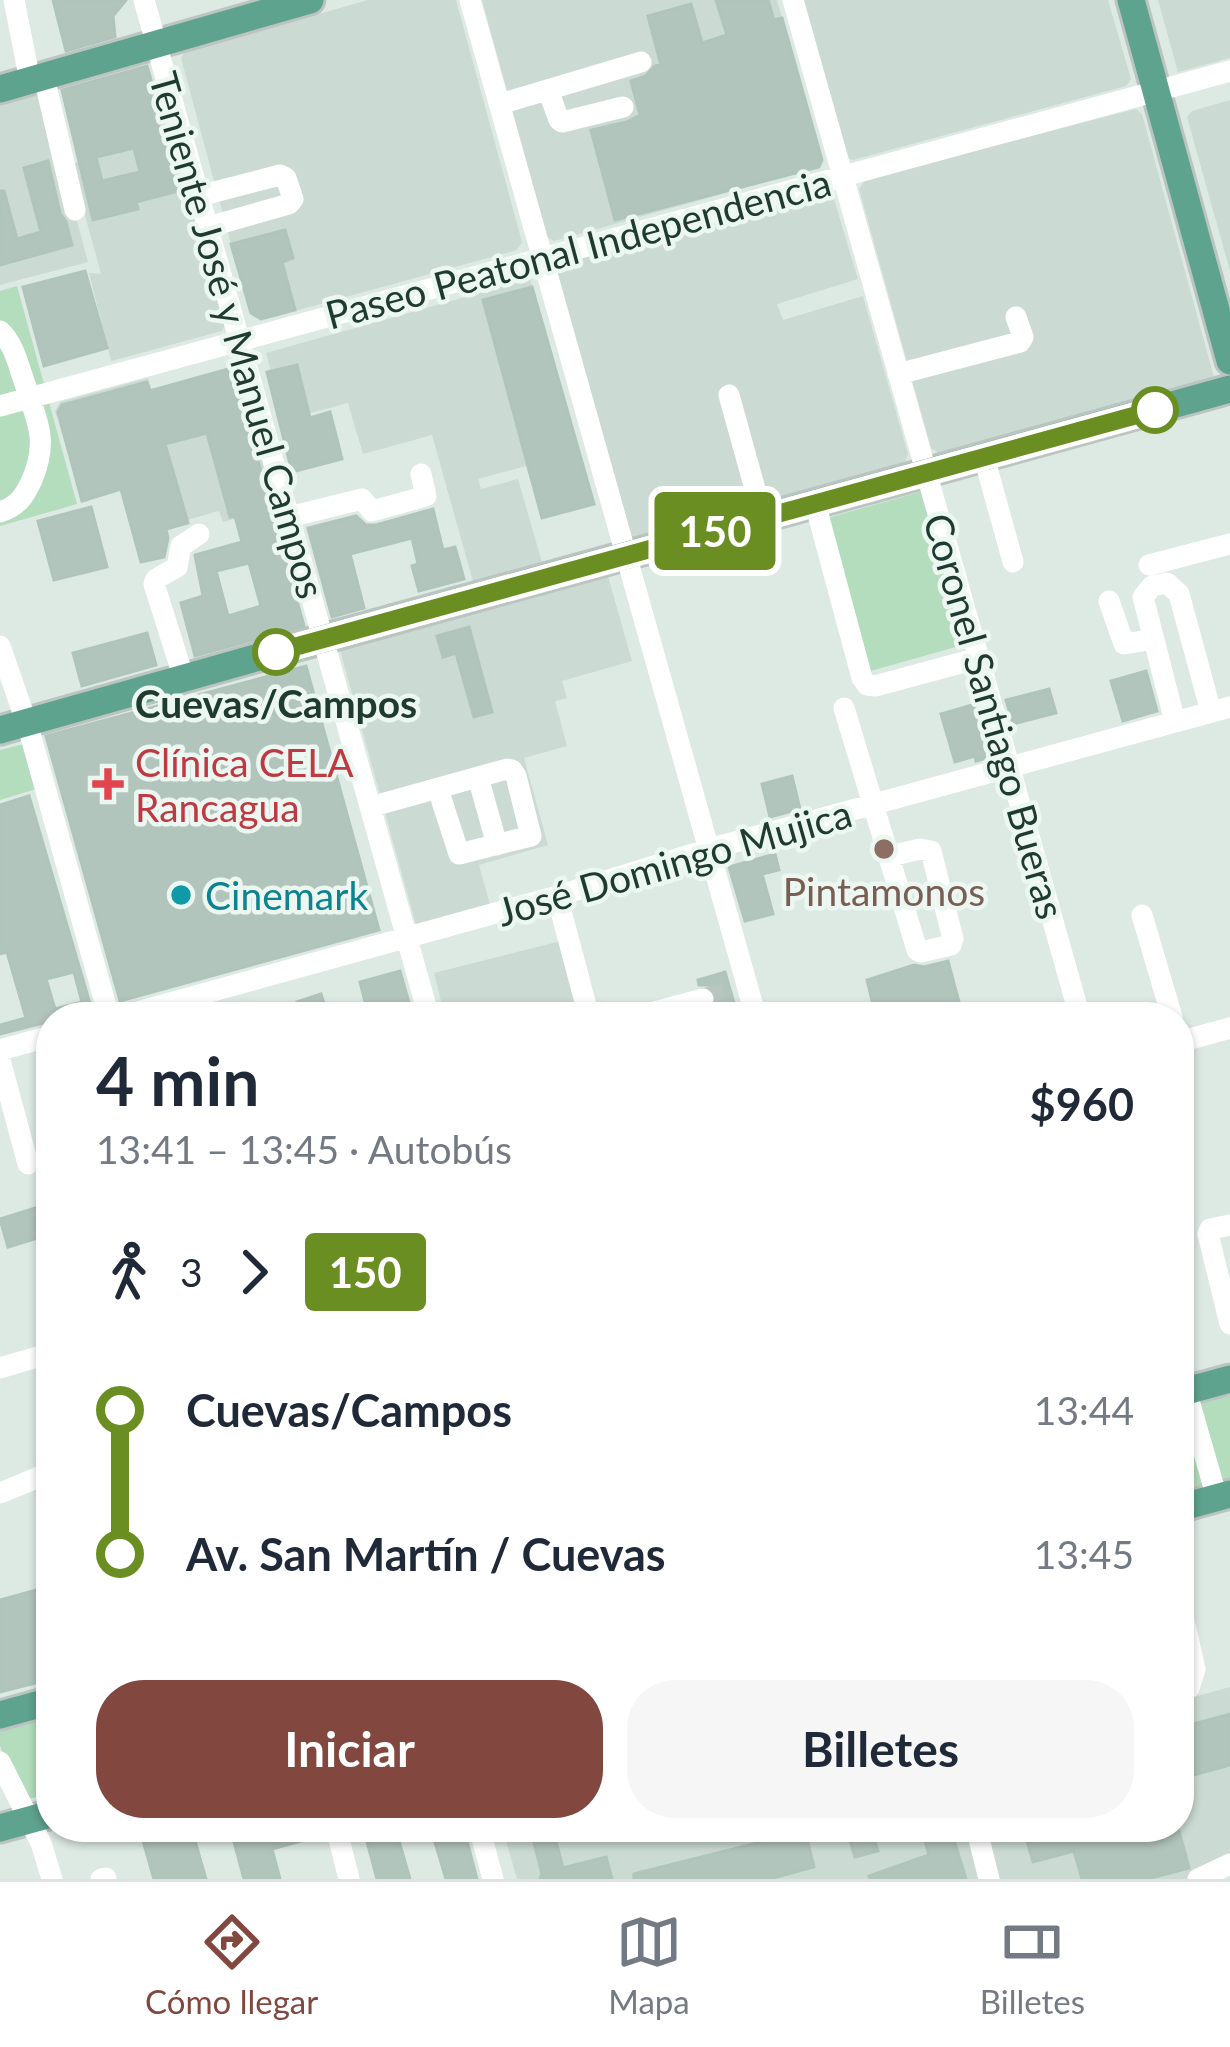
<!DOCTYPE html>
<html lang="es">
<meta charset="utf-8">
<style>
body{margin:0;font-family:Lato,sans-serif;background:#f6f6f7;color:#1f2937;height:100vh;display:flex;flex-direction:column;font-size:45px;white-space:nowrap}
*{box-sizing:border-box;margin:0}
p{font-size:39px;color:#747a83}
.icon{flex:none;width:66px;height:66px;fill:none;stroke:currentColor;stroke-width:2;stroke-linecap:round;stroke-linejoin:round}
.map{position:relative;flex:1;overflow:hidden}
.drawer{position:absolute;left:36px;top:1002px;width:1158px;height:840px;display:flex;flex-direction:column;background:#fff;border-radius:48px;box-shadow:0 3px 9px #0004}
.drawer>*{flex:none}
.badge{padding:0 24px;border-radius:9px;font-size:42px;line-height:78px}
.map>.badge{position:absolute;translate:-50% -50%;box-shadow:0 0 0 6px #fff}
.legs{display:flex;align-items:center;gap:18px;height:132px;padding:0 60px;font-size:39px}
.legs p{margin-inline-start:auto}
.overview{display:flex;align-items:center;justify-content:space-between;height:204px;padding:0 60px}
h1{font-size:66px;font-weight:700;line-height:90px}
.button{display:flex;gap:24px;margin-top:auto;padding:24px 60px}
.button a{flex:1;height:138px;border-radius:48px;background:#82483f;color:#fff;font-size:48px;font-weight:700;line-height:138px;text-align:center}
.button a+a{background:#f6f6f7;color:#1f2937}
ul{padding:0 60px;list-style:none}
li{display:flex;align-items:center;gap:42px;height:144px;font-size:45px}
li i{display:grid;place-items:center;width:18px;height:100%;margin:0 15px;background:currentColor}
li i::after{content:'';width:30px;height:30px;margin:-15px;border:9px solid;border-radius:50%;background:#fff}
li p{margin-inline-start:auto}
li:first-child i{background:linear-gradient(#0000 50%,currentColor 0)}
li:last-child i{background:linear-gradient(currentColor 50%,#0000 0)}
.tab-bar{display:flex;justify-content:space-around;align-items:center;height:168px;border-top:3px solid #e0e1e3;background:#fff;font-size:33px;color:#747a83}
.tab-bar a{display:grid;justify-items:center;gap:6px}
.tab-bar .selected{color:#82483f}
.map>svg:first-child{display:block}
.built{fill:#cbdad2}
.green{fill:#b3ddbd}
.building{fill:#b2c5bc;stroke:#afc4ba;stroke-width:3;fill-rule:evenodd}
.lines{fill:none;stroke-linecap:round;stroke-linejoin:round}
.minor-tunnel{stroke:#b7c7bf;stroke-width:21;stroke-dasharray:21 10;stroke-linecap:butt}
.major-casing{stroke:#bcc4c1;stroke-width:33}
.minor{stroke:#fff;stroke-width:21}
.major{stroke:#5ea38e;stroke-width:27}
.line-1-casing{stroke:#fff;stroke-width:27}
.line-1{stroke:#6b8e23;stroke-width:18}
.stop-1-dot{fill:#fff;stroke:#6b8e23;stroke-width:6}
.health-dot{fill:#e0444e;stroke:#edf7f1;stroke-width:4.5}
.education-dot{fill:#8d6e63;stroke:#edf7f1;stroke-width:4.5}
.culture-dot{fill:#0f9aa8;stroke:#edf7f1;stroke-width:4.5}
.labels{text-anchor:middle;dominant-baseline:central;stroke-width:9;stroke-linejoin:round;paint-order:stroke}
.street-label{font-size:39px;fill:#1e3a31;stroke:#edf7f1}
.stop-label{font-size:39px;font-weight:bold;fill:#1e3a31;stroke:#edf7f1}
.health-label{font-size:39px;fill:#be3a42;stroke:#edf7f1;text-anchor:start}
.education-label{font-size:39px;fill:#785e54;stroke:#edf7f1}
.culture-label{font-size:39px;fill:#0d838f;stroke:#edf7f1;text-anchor:start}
</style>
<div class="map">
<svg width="1230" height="1879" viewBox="0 0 1230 1879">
<rect width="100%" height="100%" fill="#ddeae3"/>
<path class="built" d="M 368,0 L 456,0 L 522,242 L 517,250 L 295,311 L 282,262 L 293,258 L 285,230 L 231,244 L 181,58 L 185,52 Z
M 482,0 L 777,0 L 822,160 L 819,167 L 554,241 L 547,237 Z
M 801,0 L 1108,0 L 1131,79 L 1126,86 L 853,160 L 845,157 Z
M 1158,0 L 1230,0 L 1230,58 L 1178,72 Z
M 41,86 L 88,262 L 0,285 L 0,97 Z
M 1230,100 L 1230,271 L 1187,117 L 1192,111 Z
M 1136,109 L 1142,114 L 1215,381 L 940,454 L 931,448 L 859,189 L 866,179 Z
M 173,137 L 226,322 L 222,331 L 111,361 L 89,273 L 101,274 L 71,164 Z
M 822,190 L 833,196 L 858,279 L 777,304 L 783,320 L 863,296 L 908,454 L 904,464 L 633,542 L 556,270 L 561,263 Z
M 530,279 L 594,504 L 542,518 L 526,466 L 478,479 L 481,489 L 518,479 L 543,566 L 474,585 L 432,435 L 363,454 L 348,403 L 284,420 L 266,353 Z
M 240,364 L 280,506 L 223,522 L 219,511 L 187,520 L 167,451 L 75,477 L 55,411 L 60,402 L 148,378 L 151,389 Z
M 608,576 L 632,661 L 562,681 L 567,698 L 555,701 L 567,746 L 524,758 L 548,845 L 479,865 L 490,905 L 416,925 L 340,650 Z
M 565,940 L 584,1017 L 445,1017 L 434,973 Z
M 1230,1687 L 1230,1869 L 1192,1879 L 517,1879 L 502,1827 L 1179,1827 L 1179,1701 Z"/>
<path class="green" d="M 17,286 L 77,504 L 0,526 L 0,291 Z
M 927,490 L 970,643 L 867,672 L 824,519 Z
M 24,744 L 36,789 L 0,800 L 0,750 Z
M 1230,1385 L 1230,1480 L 1179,1494 L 1179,1399 Z
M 51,1706 L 51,1793 L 25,1800 L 0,1746 L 0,1720 Z"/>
<path class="building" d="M 53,0 L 126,0 L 113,16 L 115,37 L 66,51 Z
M 716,0 L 768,0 L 774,20 L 782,18 L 822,160 L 819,167 L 615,220 L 591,130 L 627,122 L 640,115 L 631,81 L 646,76 L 655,66 L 661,65 L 648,16 L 691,4 L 702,43 L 727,35 Z
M 147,66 L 182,190 L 136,202 L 138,209 L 93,220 L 62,90 ZM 134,148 L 140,172 L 102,181 L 96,157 Z
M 48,161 L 60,213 L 66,222 L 72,245 L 0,265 L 0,191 L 4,191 L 17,239 L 41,232 L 24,168 Z
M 285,230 L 293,258 L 282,262 L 295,310 L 261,319 L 251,313 L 231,244 Z
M 85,271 L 107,348 L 44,366 L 23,287 Z
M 532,287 L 594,504 L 542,518 L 483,300 Z
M 297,365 L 310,418 L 330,412 L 342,459 L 292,472 L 267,372 Z
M 232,368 L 304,626 L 195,656 L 181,603 L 203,596 L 195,555 L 242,542 L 235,516 L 230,517 L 207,433 L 165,444 L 188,523 L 166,529 L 168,538 L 164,557 L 141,562 L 121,489 L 82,501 L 58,412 L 62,405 L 147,382 L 150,391 ZM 249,563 L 261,606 L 228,616 L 216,571 Z
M 91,507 L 107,567 L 54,580 L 38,521 Z
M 433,509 L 443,550 L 455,547 L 464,579 L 419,591 L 412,566 L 418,564 L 412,538 L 350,554 L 364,608 L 332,617 L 308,528 L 356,516 L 366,525 L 376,525 Z
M 469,627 L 492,712 L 474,717 L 456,653 L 443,657 L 437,636 Z
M 147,633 L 156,665 L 82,686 L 73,653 Z
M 306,666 L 379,930 L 120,1001 L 46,736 Z
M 1146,671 L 1157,711 L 1123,721 L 1111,681 Z
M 1049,689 L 1056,713 L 1013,724 L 1006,700 Z
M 975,704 L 990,757 L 976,761 L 975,756 L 955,762 L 941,714 Z
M 792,776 L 800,809 L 770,817 L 762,784 Z
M 29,796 L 93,1014 L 81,1017 L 51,1017 L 51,1021 L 0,1034 L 0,1025 L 26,1018 L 7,952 L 0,954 L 0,805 ZM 74,972 L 82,1002 L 55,1009 L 46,979 Z
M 775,854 L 779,870 L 762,874 L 773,914 L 745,921 L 729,867 Z
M 948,961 L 963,1017 L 876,1017 L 867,980 L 914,965 L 924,967 Z
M 400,971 L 413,1017 L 391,1017 L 387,1004 L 367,1009 L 360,982 Z
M 725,972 L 736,1010 L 708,1017 L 707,1013 L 717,1004 L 717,994 L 708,985 L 699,985 L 698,980 Z
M 321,994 L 327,1013 L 302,1017 L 297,1002 Z
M 51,1203 L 51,1234 L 8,1247 L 0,1219 Z
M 51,1586 L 51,1620 L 39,1623 L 46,1649 L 51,1648 L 51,1679 L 0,1692 L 0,1600 Z
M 1230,1714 L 1230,1765 L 1179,1779 L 1179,1728 Z
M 139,1827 L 191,1827 L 206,1879 L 154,1879 Z
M 230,1827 L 321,1827 L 323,1835 L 272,1849 L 280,1879 L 244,1879 Z
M 363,1827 L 395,1827 L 410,1879 L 377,1879 Z
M 530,1827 L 547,1827 L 550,1838 L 555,1837 L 563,1868 L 606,1857 L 612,1879 L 540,1879 L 542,1874 Z
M 859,1827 L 870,1827 L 878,1851 L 855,1857 L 847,1831 Z
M 921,1827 L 950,1827 L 966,1879 L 870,1879 L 869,1876 L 929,1855 Z
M 1023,1827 L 1110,1827 L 1114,1840 L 1164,1827 L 1178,1827 L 1189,1868 L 1147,1879 L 1082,1879 L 1074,1851 L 1033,1862 Z
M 464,1830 L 477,1879 L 446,1879 L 434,1839 Z
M 805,1831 L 814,1867 L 769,1879 L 634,1879 L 634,1874 Z"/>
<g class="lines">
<path class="minor-tunnel" d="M 703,999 L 731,992"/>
<g class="major-casing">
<path id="major" d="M 1131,0 L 1230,361
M 0,89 L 310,0
M 0,730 L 323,639 L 1230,389
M 1179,1393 L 1230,1379
M 1179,1508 L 1230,1494
M 0,1715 L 51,1701
M 0,1828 L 51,1814"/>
</g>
<path class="minor" d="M 14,0 L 30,81
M 144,0 L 429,1017
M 470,0 L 756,1017
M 793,0 L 1080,1017
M 44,77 L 75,210
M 548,90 L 559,120 L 562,122 L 623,107
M 500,104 L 641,62
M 199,196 L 280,175 L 286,178 L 293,199 L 289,204 L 208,227
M 0,331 C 14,344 18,364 24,381 C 37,421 49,440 32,480 C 24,497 18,506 0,512
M 898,374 L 1020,342 L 1023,337 L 1016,317
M 729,395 L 763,518
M 0,406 L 1230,71
M 984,457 L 1013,562
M 815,503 L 862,678 L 867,685 L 875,686 L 979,658
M 289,517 L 362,499 L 372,511 L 426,496 L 421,474
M 1149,565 L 1230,544
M 1109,601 L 1124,644 L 1154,639
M 0,646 L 29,730 L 109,1017
M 184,679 L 154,584 L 156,579 L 177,567 L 181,546 L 199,534
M 844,708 L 917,950 L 921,952 L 951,945 L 953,939 L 931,851 L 920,849 L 890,856
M 1175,722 L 1143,597 L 1152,586 L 1167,583 L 1179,594 L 1211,712
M 478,777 L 497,845
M 370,807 L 507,769 L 512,770 L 516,776 L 531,836 L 459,854 L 438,789
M 557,896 L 589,1017
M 1142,915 L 1172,1017
M 202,994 L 209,1017
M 119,1017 L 557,896 L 709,849 L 1230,707
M 636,1017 L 703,999
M 1179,1042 L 1230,1028
M 0,1050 L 51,1036
M 0,1060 L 28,1164
M 1230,1225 L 1210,1229 L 1208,1234 L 1230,1324
M 1179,1366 L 1217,1498
M 0,1368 L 51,1353
M 0,1493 L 51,1472
M 1179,1598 L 1195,1669 L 1189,1688 L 1179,1692
M 0,1762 L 41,1843 L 52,1879
M 336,1827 L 349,1879
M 479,1827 L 493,1879
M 976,1827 L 989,1879
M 101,1879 L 106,1878
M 1198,1879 L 1230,1864"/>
<use href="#major" class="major"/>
</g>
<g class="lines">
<g class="line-1-casing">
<path id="line-1" d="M 276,652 L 1155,410"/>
</g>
<use href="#line-1" class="line-1"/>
</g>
<g class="stop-1-dot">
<circle cx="1155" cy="410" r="21"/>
<circle cx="276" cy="652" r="21"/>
</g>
<path class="health-dot" d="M102 766h12v12h12v12h-12v12h-12v-12h-12v-12h12z"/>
<circle class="education-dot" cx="884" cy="849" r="12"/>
<circle class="culture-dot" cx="181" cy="895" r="12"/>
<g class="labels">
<g class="street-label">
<text transform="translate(578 248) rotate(-15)">Paseo Peatonal Independencia</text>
<text transform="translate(238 335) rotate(74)">Teniente José y Manuel Campos</text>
<text transform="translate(995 716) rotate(74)">Coronel Santiago Bueras</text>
<text transform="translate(674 862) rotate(-16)">José Domingo Mujica</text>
</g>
<g class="stop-label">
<text x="276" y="703">Cuevas/Campos</text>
</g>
<g class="health-label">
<text x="135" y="762">Clínica CELA<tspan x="135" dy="45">Rancagua</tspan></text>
</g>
<g class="education-label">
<text x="884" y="891">Pintamonos</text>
</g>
<g class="culture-label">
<text x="205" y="895">Cinemark</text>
</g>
</g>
</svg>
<b class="badge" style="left:715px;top:531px;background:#6b8e23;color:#fff">150</b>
<section class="drawer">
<div class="overview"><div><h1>4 min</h1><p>13:41 – 13:45 · Autobús</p></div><b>$960</b></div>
<div class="legs"><svg class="icon" aria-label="walk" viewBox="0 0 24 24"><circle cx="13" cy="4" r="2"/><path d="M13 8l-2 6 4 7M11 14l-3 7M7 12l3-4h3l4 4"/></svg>3<svg class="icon" aria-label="forward" viewBox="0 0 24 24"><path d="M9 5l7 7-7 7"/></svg><b class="badge" style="background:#6b8e23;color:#fff">150</b></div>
<ul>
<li><i style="color:#6b8e23"></i><b>Cuevas/Campos</b><p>13:44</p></li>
<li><i style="color:#6b8e23"></i><b>Av. San Martín / Cuevas</b><p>13:45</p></li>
</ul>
<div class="button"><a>Iniciar</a><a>Billetes</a></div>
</section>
</div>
<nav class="tab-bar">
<a class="selected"><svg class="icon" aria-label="directions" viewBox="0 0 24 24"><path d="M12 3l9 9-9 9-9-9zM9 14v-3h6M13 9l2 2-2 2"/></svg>Cómo llegar</a>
<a><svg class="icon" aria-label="map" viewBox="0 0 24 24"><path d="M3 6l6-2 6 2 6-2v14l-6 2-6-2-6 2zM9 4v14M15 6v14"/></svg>Mapa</a>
<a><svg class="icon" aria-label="tickets" viewBox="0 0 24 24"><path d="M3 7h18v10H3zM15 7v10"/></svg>Billetes</a>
</nav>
